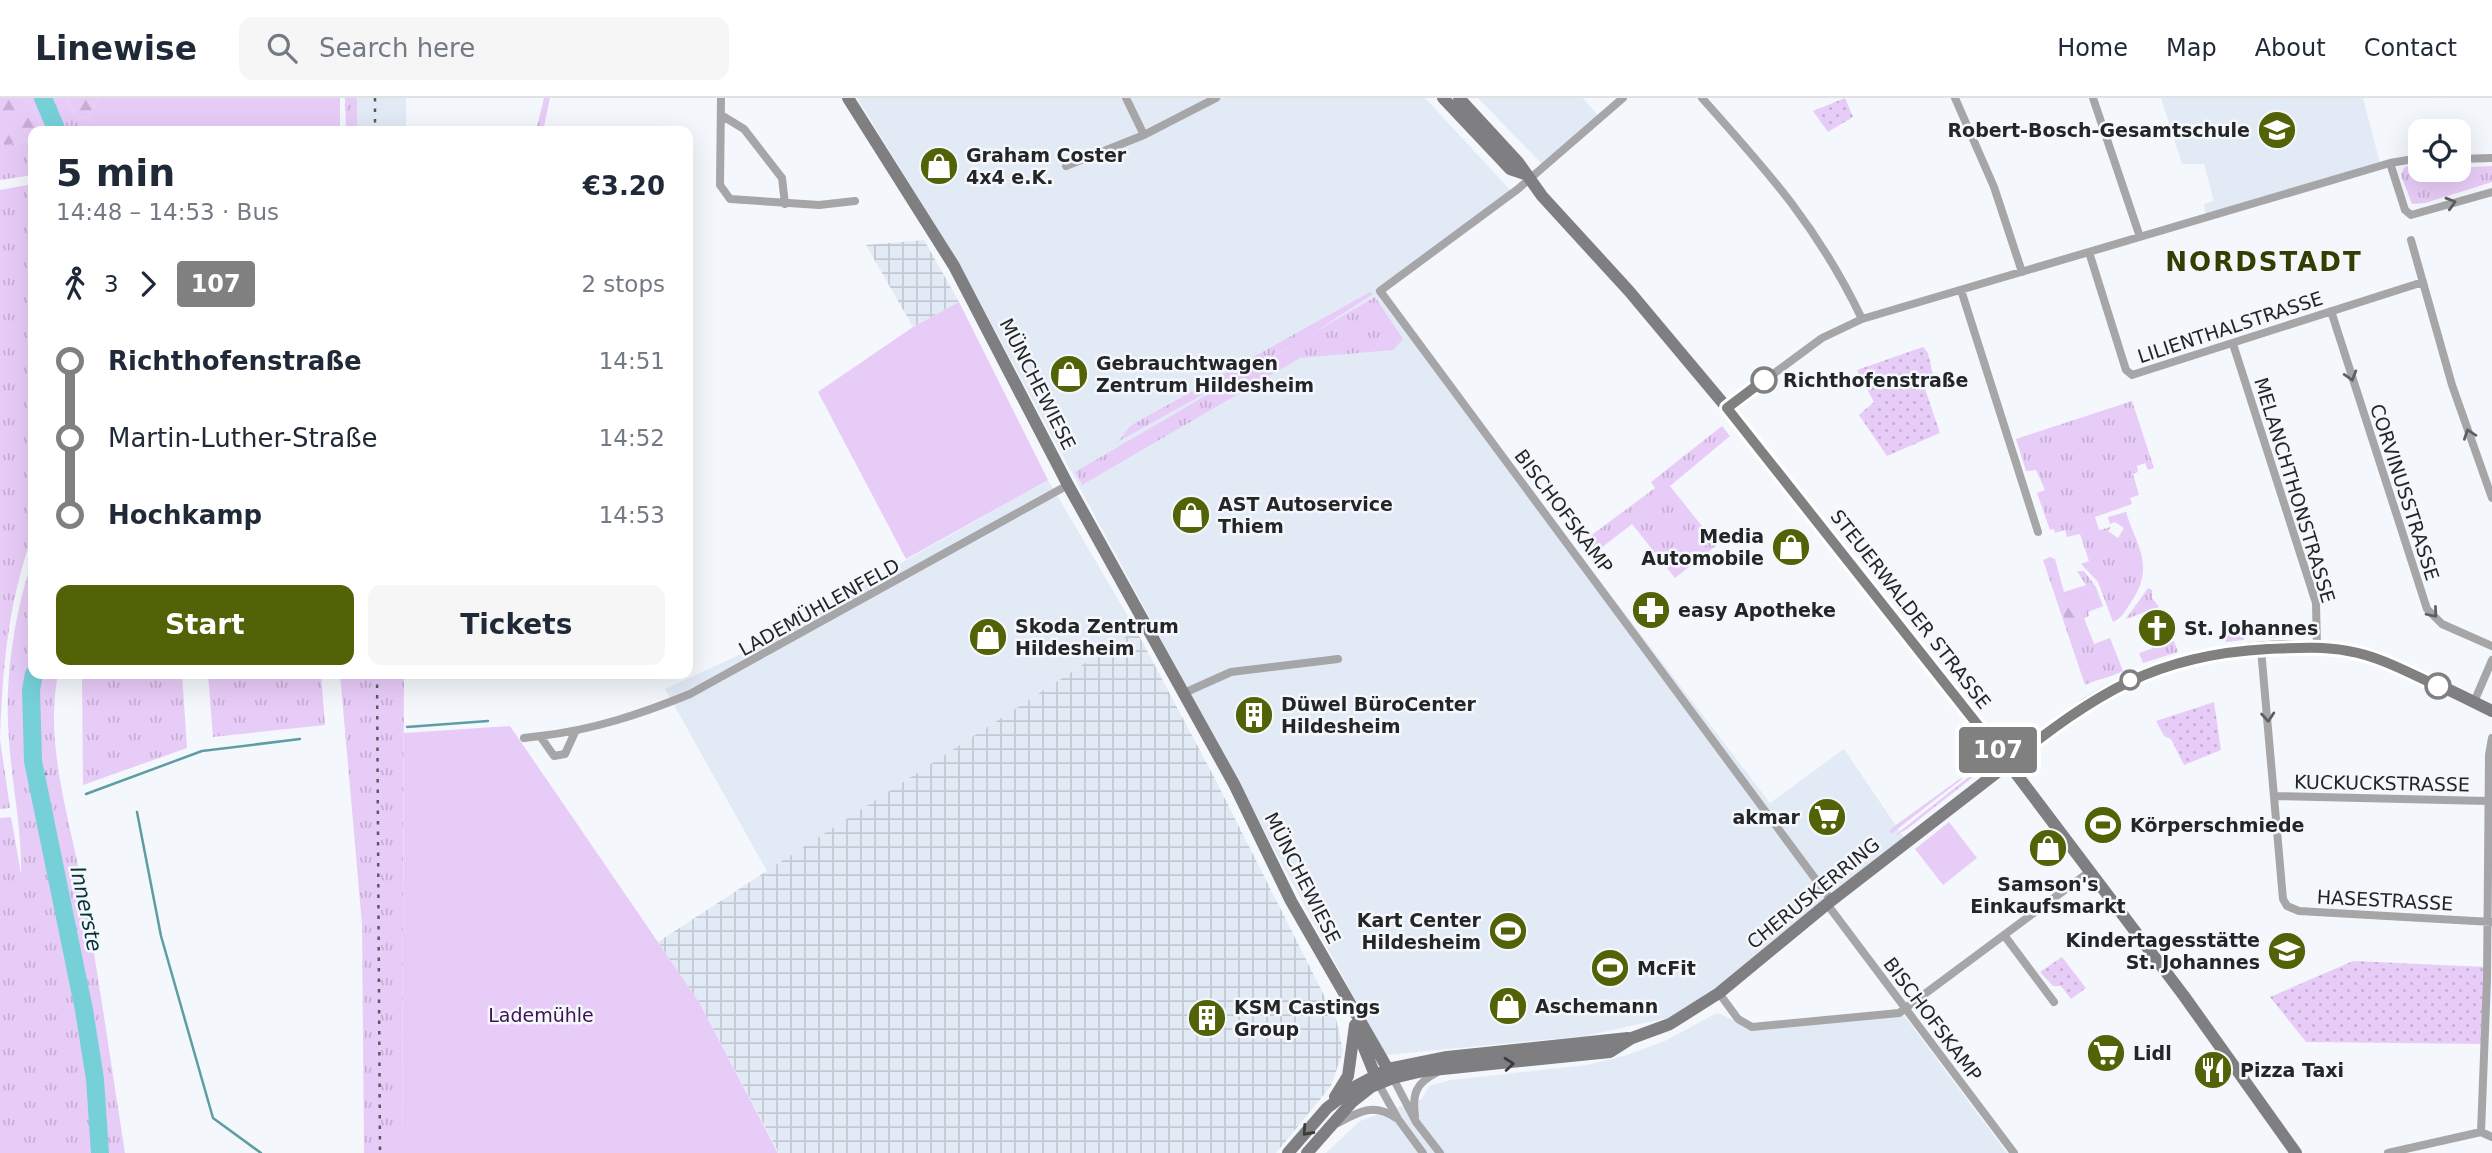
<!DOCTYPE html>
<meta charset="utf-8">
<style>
body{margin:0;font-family:"DejaVu Sans",sans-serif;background:#f6f6f7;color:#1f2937;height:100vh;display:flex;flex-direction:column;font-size:26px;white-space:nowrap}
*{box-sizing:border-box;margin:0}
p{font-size:23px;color:#747a83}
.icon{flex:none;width:38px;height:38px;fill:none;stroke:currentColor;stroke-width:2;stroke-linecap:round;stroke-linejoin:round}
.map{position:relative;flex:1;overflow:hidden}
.sheet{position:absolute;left:28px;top:28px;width:665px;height:553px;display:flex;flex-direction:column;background:#fff;border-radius:14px;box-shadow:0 7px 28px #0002}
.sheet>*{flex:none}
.badge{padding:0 14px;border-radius:5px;font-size:24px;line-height:46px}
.controls{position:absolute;left:2408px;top:21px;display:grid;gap:14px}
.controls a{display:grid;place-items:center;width:63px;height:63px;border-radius:14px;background:#fff;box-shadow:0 7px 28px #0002;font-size:35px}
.map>.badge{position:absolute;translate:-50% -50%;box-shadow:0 0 0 4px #fff}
.legs{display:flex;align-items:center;gap:10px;height:77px;padding:0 28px;font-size:23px}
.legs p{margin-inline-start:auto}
.headline{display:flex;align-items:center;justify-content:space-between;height:119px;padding:0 28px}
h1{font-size:38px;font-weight:800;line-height:52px}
.primary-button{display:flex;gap:14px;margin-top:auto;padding:14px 28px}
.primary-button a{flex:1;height:80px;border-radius:14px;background:#516207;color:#fff;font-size:28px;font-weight:800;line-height:80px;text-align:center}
.primary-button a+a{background:#f6f6f7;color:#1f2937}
ul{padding:0 28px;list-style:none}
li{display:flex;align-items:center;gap:24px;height:77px;font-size:26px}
li i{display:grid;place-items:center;width:10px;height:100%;margin:0 9px;background:currentColor}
li i::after{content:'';width:18px;height:18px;margin:-9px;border:5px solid;border-radius:50%;background:#fff}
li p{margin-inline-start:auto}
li:first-child i{background:linear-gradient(#0000 50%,currentColor 0)}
li:last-child i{background:linear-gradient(currentColor 50%,#0000 0)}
header{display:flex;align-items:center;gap:42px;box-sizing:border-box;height:98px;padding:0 35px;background:#fff;border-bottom:2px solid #e0e1e3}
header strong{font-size:33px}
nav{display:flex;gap:38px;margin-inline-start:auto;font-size:24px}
.search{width:490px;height:63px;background:#f6f6f7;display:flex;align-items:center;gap:18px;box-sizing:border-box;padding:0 24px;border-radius:14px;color:#747a83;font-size:26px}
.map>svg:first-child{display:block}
.built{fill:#e2eaf5}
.industrial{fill:url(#industrial-grid)}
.grass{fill:url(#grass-tufts)}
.forest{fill:url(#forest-firs)}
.park{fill:url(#park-dots)}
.garden{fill:#e8ccf8}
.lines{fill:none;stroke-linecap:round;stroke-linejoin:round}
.stream{stroke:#5d9da3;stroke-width:2.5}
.river{stroke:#76d0d8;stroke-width:18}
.street{stroke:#a6a6a8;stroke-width:8}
.secondary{stroke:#7f7f82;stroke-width:12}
.rail{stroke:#595a5c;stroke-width:2.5;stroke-dasharray:3.5 7;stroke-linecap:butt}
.oneway{stroke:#5e5f60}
.oneway2{stroke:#3b3c3d}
.line-1-casing{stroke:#fff;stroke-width:16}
.line-1{stroke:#808080;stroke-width:10}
.stop-1-dot{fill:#fff;stroke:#808080;stroke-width:3.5}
.labels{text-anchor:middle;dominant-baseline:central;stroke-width:5;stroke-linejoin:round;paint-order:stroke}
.poi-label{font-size:19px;font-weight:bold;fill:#242526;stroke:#f4f7fb;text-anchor:start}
.street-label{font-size:19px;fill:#242526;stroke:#f4f7fb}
.stop-label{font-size:19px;font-weight:bold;fill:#242526;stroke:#f4f7fb;text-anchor:start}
.park-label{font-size:19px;fill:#3e1153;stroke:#f4f7fb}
.water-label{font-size:21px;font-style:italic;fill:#053336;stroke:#f4f7fb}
.district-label{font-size:26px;font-weight:bold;letter-spacing:2px;fill:#323e02;stroke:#f4f7fb}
</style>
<header>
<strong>Linewise</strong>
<div class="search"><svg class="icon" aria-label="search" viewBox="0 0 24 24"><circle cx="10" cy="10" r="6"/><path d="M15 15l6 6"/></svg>Search here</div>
<nav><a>Home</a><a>Map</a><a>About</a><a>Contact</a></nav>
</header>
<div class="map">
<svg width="2492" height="1055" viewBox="0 0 2492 1055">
<defs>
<pattern id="industrial-grid" width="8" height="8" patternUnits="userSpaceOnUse" patternTransform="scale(1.75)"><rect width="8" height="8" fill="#e2eaf5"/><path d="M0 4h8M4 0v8" fill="none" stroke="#c2c9d2"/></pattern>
<pattern id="grass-tufts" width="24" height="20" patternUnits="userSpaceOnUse" patternTransform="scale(1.75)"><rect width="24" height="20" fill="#e8ccf8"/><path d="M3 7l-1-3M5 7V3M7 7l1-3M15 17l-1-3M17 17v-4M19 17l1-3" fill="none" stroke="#c7afd4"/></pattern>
<pattern id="forest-firs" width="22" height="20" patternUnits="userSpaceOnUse" patternTransform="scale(1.75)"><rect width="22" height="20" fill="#e8ccf8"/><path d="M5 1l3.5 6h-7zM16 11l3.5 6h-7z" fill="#c7afd4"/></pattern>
<pattern id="park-dots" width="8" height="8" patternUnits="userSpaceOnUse" patternTransform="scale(1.75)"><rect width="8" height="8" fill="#e8ccf8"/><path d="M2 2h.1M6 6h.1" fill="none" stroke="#c7afd4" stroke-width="1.8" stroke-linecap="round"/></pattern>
</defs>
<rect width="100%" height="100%" fill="#f4f7fb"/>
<path class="built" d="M 357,0 L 406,0 L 406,33 L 357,33 Z
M 857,0 L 1425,0 L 1512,94 L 1381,197 L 1770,705 L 1844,651 L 1907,744 L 1730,884 L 1671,919 L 1585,938 L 1385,957 L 960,167 Z
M 1478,0 L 1583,0 L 1600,20 L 1543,67 Z
M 2161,0 L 2363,0 L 2380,65 L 2206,116 L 2204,106 L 2214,103 L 2204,66 L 2182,66 Z
M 1048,382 L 1136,532 L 767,773 L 665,591 L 735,559 Z
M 1715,916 L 1721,916 L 1743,928 L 1903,916 L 2007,1055 L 1326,1055 L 1360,1023 L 1422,1001 L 1429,988 L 1451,982 L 1587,967 L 1624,958 L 1665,943 Z"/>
<path class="industrial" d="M 924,142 L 959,204 L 913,229 L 866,147 Z
M 1136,532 L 1214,679 L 1336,921 L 1343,953 L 1331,988 L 1276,1055 L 779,1055 L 699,904 L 658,844 Z"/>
<path class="grass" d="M 28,0 L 67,0 L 77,21 L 90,18 L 97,33 L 37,33 L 40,25 Z
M 345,0 L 357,0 L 357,33 L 346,33 Z
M 544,0 L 550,0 L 543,33 L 536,33 Z
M 33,41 L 33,77 L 0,82 L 0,45 L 6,47 Z
M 2415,64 L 2420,66 L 2420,72 L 2492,68 L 2492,84 L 2425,105 L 2412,106 L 2401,77 L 2404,70 Z
M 33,86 L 33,435 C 8,506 3,565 0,640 L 0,92 Z
M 1370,194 L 1373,196 L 1307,239 L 1119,343 L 1130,328 Z
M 1375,199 L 1403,241 L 1393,252 L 1300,260 L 1082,387 L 1075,374 Z
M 2132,303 L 2154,370 L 2148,372 L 2145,365 L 2137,368 L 2138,374 L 2133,376 L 2139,397 L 2130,400 L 2132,406 L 2095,419 L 2099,432 L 2111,429 L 2108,433 L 2118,440 L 2124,430 L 2115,424 L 2110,426 L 2108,419 L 2126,414 C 2136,447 2156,468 2131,504 C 2126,512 2121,521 2113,524 L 2098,484 L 2081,466 L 2089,463 L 2080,436 L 2067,439 L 2065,432 L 2055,435 L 2054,431 L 2050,432 L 2037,395 L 2045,392 L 2036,372 L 2026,373 L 2016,341 Z
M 1722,328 L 1730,338 L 1670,388 L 1717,447 L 1675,480 L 1632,426 L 1591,458 L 1581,445 L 1655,390 L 1651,384 Z
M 2050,459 L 2055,461 L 2064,494 L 2086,487 L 2077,473 L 2084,473 L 2096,489 L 2103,508 L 2088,514 L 2089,518 L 2084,520 L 2094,546 L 2110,540 L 2123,573 C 2109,580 2098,581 2085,587 L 2043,462 Z
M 33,460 L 33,576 L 58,576 C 44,646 70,722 83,792 C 99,879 111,967 125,1055 L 0,1055 L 0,720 L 11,719 L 21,776 C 22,731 12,687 9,642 C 4,583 14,516 33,460 Z
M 2148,490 L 2152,492 L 2152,500 L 2159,509 L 2126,521 Z
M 2227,524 L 2234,529 L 2235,536 L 2244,535 L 2244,542 L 2226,544 L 2220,527 Z
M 2289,526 L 2290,538 L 2270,540 L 2269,533 L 2280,532 L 2280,527 Z
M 2174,543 L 2178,554 L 2143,565 L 2139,555 Z
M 82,576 L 182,576 L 187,650 L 83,687 Z
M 208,576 L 321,576 L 325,627 L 213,639 Z
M 340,576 L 404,576 L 402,1055 L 364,1055 L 362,826 Z
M 0,641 L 10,710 L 0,711 Z
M 1975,674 L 1978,675 L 1907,731 L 1894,738 Z
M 1961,680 L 1962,681 L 1891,736 L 1889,733 L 1896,727 Z"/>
<path class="forest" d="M 0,0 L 28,0 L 40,25 L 37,33 L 33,33 L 33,41 L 6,47 L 0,45 Z
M 67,0 L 98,0 L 90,18 L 77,21 Z
M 2079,493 C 2086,505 2087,527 2077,539 L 2071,539 L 2057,498 Z"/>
<path class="park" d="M 1845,0 L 1853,19 L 1828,34 L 1813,13 Z
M 1923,249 L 1928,255 L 1933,277 L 1922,282 L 1940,335 L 1887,358 L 1859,317 L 1874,304 L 1857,272 Z
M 2214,604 L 2221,652 L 2184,667 L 2171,641 L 2164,638 L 2156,623 Z
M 2062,859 L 2086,890 L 2071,901 L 2061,888 L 2053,888 L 2040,874 Z
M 2353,863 L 2486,869 L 2482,946 L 2306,944 L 2270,899 Z"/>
<path class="garden" d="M 98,0 L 340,0 L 340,33 L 97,33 L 90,18 Z
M 959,204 L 1048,382 L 906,461 L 818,294 L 913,229 Z
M 510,628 L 699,904 L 778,1055 L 402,1055 L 404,635 Z
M 1949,724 L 1977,760 L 1943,787 L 1915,751 Z"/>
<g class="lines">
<path class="stream" d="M 407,629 L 488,623
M 35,677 L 46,676
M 86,696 L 202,653 L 300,641
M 137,714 L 161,838 L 213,1020 L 261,1055"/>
<path class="river" d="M 43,0 L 57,33
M 34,576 L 31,592 L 33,663 L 84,912 L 95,981 L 100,1055"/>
<path class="street" d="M 721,0 L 720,87 L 730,101 L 819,107 L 855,103
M 1126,0 L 1144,37
M 1623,0 L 1518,91 L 1380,193 L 1831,802
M 1702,0 C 1769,75 1818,129 1862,221
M 1955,0 L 1994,89 L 2022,174
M 2093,0 L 2140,139
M 721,17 L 744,31 L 782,80 L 785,106
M 2459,61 L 2492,60
M 2390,65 L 2405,112 L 2411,117 L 2492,94
M 1066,68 L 1144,37 L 1216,0
M 2411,142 L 2452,287 L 2492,400
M 2089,154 L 2126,272 L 2132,277 L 2423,184
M 1961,192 L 2038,434
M 2331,213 L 2427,511 L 2442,526 L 2492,548
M 2233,246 L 2316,505 L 2317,550
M 1727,310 L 1822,240 L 1862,221 L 2390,65 L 2420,60
M 2261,551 L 2283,801 L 2287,808 L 2299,813 L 2492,824
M 1184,595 L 1231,574 L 1338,561
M 2474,604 L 2492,562
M 575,634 L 565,656 L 554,658 L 540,638 C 593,632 641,616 690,596 L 1068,387
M 524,640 L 540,638
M 2275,698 L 2488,703
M 1827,806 L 2014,1055
M 2004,837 L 2054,904
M 1719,895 L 1738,921 L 1752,929 L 1899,915 L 2089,774
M 1393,980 L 1416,1024 L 1440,1055
M 1378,985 L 1398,1021 L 1423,1055
M 1415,1018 C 1412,996 1416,985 1436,975
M 1338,1025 C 1360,1013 1374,1005 1396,1020
M 2481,1034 L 2487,882 L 2489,657 L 2492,640
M 2388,1055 L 2481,1034 L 2492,1039"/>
<path class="secondary" d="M 848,0 L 954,168 L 1068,387 L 1234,686 L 1291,803 L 1393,980
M 1443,0 L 1510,71 L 1525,76
M 1459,0 L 1518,64 L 1542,98 L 1629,193 L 1727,310 L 2008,665 L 2184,898 L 2296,1055
M 1356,930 L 1377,982
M 1335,999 L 1348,978 L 1355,927
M 1288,1055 L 1327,1010 L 1356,988 L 1388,971 L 1447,959 L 1628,940
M 1307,1055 L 1352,1004 L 1371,989 L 1393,980 L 1423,973 L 1610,954 L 1632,940 L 1670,926 L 1719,895 L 1827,806 L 2084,607 C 2155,560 2277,534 2360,556 C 2405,567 2450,593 2492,613"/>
<path class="rail" d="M 375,0 L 375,33
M 377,576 L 380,1055"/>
</g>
<defs><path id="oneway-chevron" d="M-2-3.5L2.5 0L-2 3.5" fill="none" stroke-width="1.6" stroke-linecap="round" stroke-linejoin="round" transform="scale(1.75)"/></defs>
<g class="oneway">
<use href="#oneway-chevron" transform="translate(2451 105) rotate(-16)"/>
<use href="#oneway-chevron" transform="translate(2351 278) rotate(73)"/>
<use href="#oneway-chevron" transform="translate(2469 336) rotate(-109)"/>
<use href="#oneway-chevron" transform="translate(2433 515) rotate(50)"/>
<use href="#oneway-chevron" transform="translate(2268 619) rotate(85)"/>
</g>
<g class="oneway2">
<use href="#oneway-chevron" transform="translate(1509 966) rotate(-5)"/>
<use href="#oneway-chevron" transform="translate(1307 1033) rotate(132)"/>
</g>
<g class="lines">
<g class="line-1-casing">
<path id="line-1" d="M 1764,282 L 1727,310 L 2008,665 C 2096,596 2153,557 2268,551 C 2294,550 2322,548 2348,553 C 2379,558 2409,575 2438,588"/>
</g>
<use href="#line-1" class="line-1"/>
</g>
<defs>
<g id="school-disc" transform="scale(2.0125)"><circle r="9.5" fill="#516207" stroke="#f4f7fb"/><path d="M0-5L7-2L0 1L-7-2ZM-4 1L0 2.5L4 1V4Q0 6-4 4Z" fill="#fff"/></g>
<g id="shop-disc" transform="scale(2.0125)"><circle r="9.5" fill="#516207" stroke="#f4f7fb"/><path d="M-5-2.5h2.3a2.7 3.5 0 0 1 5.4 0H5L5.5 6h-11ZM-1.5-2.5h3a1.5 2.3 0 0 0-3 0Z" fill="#fff"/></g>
<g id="pharmacy-disc" transform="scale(2.0125)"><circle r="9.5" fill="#516207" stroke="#f4f7fb"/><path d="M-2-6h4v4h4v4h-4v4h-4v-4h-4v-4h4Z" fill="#fff"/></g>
<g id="church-disc" transform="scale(2.0125)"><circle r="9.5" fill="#516207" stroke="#f4f7fb"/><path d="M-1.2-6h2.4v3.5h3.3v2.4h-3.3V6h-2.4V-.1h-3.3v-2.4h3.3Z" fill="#fff"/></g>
<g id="building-disc" transform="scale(2.0125)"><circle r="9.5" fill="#516207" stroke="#f4f7fb"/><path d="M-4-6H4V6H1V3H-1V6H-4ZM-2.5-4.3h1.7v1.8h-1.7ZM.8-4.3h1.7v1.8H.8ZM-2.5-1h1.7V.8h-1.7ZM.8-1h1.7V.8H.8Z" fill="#fff"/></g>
<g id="supermarket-disc" transform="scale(2.0125)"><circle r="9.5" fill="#516207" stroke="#f4f7fb"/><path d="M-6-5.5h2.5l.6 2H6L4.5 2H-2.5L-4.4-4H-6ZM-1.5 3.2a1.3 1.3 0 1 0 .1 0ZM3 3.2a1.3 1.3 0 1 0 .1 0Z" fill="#fff"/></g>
<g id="stadium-disc" transform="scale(2.0125)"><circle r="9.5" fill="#516207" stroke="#f4f7fb"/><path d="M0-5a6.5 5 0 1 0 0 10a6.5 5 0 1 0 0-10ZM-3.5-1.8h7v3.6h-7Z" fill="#fff"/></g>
<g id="restaurant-disc" transform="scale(2.0125)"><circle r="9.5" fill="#516207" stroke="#f4f7fb"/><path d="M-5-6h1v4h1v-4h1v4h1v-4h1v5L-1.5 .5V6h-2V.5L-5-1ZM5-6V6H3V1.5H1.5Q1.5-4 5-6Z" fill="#fff"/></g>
</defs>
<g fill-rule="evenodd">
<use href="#school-disc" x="2277" y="32"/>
<use href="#shop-disc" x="939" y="68"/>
<use href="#shop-disc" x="1069" y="276"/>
<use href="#shop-disc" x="1191" y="417"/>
<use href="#shop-disc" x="1791" y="449"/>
<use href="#pharmacy-disc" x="1651" y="512"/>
<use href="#church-disc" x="2157" y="530"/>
<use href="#shop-disc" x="988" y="539"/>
<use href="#building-disc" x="1254" y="617"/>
<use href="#supermarket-disc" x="1827" y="719"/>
<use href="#stadium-disc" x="2103" y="727"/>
<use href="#shop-disc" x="2048" y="750"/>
<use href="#stadium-disc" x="1508" y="833"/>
<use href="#school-disc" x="2287" y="853"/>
<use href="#stadium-disc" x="1610" y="870"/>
<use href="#shop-disc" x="1508" y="908"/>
<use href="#building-disc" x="1207" y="920"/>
<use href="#supermarket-disc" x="2106" y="955"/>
<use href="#restaurant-disc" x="2213" y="972"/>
</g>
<g class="stop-1-dot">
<circle cx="1764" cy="282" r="12"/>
<circle cx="2130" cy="582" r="9"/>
<circle cx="2438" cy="588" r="12"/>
</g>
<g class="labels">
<g class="poi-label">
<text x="2250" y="32" text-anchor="end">Robert-Bosch-Gesamtschule</text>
<text x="966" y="57">Graham Coster<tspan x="966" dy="22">4x4 e.K.</tspan></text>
<text x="1096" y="265">Gebrauchtwagen<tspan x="1096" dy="22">Zentrum Hildesheim</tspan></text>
<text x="1218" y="406">AST Autoservice<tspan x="1218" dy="22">Thiem</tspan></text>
<text x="1764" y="438" text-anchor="end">Media<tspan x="1764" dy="22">Automobile</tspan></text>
<text x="1678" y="512">easy Apotheke</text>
<text x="1015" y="528">Skoda Zentrum<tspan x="1015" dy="22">Hildesheim</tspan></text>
<text x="2184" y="530">St. Johannes</text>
<text x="1281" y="606">Düwel BüroCenter<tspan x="1281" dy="22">Hildesheim</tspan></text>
<text x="1800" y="719" text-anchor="end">akmar</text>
<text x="2130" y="727">Körperschmiede</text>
<text x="2048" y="786" text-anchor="middle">Samson's<tspan x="2048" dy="22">Einkaufsmarkt</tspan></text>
<text x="1481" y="822" text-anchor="end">Kart Center<tspan x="1481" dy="22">Hildesheim</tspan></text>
<text x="2260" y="842" text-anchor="end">Kindertagesstätte<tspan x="2260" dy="22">St. Johannes</tspan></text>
<text x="1637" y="870">McFit</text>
<text x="1535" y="908">Aschemann</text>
<text x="1234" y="909">KSM Castings<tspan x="1234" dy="22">Group</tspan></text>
<text x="2133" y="955">Lidl</text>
<text x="2240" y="972">Pizza Taxi</text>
</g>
<g class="street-label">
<text transform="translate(2230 229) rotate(-18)">LILIENTHALSTRASSE</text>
<text transform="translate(1038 286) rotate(63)">MÜNCHEWIESE</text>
<text transform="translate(2295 392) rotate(73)">MELANCHTHONSTRASSE</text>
<text transform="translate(2405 394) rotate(72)">CORVINUSSTRASSE</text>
<text transform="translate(1564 413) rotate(53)">BISCHOFSKAMP</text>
<text transform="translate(819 509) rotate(-29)">LADEMÜHLENFELD</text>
<text transform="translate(1911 511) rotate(52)">STEUERWALDER STRASSE</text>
<text transform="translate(2382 685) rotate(1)">KUCKUCKSTRASSE</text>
<text transform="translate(1303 780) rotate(63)">MÜNCHEWIESE</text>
<text transform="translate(1813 795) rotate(-39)">CHERUSKERRING</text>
<text transform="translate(2385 802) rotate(3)">HASESTRASSE</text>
<text transform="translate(1933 921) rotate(53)">BISCHOFSKAMP</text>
</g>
<g class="stop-label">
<text x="1783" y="282">Richthofenstraße</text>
</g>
<g class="park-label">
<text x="541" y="917">Lademühle</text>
</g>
<g class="water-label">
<text transform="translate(86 811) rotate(78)">Innerste</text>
</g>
<g class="district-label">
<text x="2264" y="164">NORDSTADT</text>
</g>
</g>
</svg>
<div class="controls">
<a><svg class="icon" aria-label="locate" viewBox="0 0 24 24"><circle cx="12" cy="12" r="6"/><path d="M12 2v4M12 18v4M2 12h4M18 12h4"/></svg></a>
</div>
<b class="badge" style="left:1998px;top:652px;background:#808080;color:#fff">107</b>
<section class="sheet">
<div class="headline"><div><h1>5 min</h1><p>14:48 – 14:53 · Bus</p></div><b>€3.20</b></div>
<div class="legs"><svg class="icon" aria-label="walk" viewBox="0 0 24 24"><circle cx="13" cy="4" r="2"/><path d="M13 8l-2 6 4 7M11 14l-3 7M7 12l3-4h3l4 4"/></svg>3<svg class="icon" aria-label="forward" viewBox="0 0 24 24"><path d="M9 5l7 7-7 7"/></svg><b class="badge" style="background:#808080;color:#fff">107</b><p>2 stops</p></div>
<ul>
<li><i style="color:#808080"></i><b>Richthofenstraße</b><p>14:51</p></li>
<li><i style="color:#808080"></i><span>Martin-Luther-Straße</span><p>14:52</p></li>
<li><i style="color:#808080"></i><b>Hochkamp</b><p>14:53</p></li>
</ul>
<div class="primary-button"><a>Start</a><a>Tickets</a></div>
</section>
</div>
